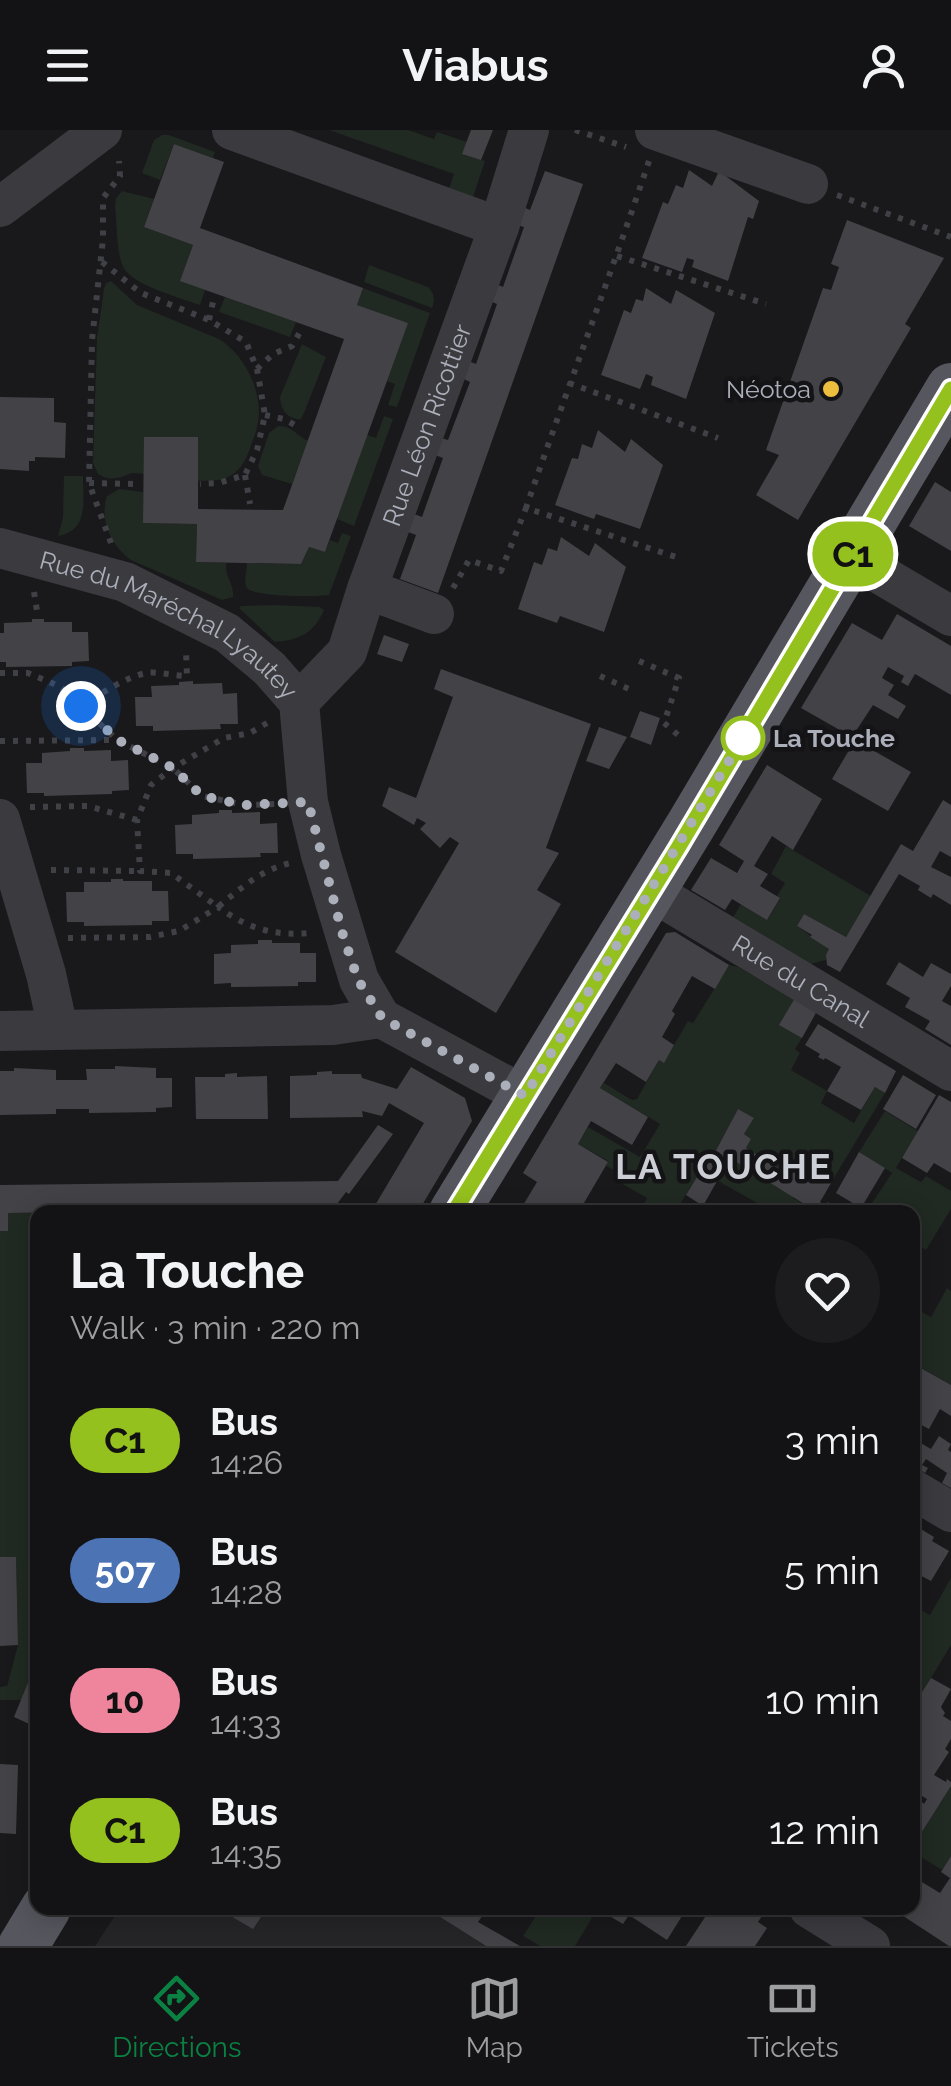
<!DOCTYPE html>
<meta charset="utf-8">
<style>
body{margin:0;font-family:Raleway,sans-serif;background:#1c1b1d;color:#f1f3f6;height:100vh;display:flex;flex-direction:column;font-size:38px;white-space:nowrap}
*{box-sizing:border-box;margin:0}
p{font-size:32px;color:#9d9ea0}
.icon{flex:none;width:55px;height:55px;fill:none;stroke:currentColor;stroke-width:2;stroke-linecap:round;stroke-linejoin:round}
.map{position:relative;flex:1;overflow:hidden}
.sheet{position:absolute;left:30px;top:1075px;width:890px;height:710px;display:flex;flex-direction:column;background:#131214;border-radius:20px;box-shadow:0 5px 25px #0003,0 0 0 2px #323234}
.sheet>*{flex:none}
.badge{padding:0 20px;border-radius:32px;font-size:35px;line-height:65px}
.you{position:absolute;width:50px;height:50px;margin:-25px;border:8px solid #fff;border-radius:50%;background:#1a73e8;box-shadow:0 0 0 15px #1a73e833}
.map>.badge{position:absolute;translate:-50% -50%;box-shadow:0 0 0 5px #fff}
.round{display:grid;place-items:center;flex:none;width:105px;height:105px;border-radius:52px;background:#1c1b1d}
.summary{display:flex;align-items:center;justify-content:space-between;height:170px;padding:0 40px}
h1{font-size:48px;font-weight:700;line-height:75px}
ul{padding:0;list-style:none}
li{display:flex;align-items:center;gap:30px;height:130px;padding:0 40px}
li div{flex:1}
li b{display:block;font-size:38px}
li em{font-style:normal}
li .badge{min-width:110px;font-weight:700;text-align:center}
header{display:flex;justify-content:space-between;align-items:center;height:130px;padding:0 40px;background:#131214;font-size:45px;font-weight:700}
.menu{display:flex;justify-content:space-around;align-items:center;height:140px;border-top:2px solid #323234;background:#131214;font-size:28px;color:#9d9ea0}
.menu a{display:grid;justify-items:center;gap:5px}
.menu .current{color:#0b8043}
.map>svg:first-child{display:block}
.built{fill:#252427}
.green{fill:#202922}
.building{fill:#434347}
.lines{fill:none;stroke-linecap:round;stroke-linejoin:round}
.path{stroke:#404146;stroke-width:6;stroke-dasharray:5 8;stroke-linecap:butt}
.minor{stroke:#3a3a3f;stroke-width:40}
.major{stroke:#56575e;stroke-width:50}
.line-casing{stroke:#fff;stroke-width:22}
.line{stroke:#95c11e;stroke-width:15}
.walk{stroke:#abafba;stroke-width:10;stroke-dasharray:0 18}
.poi-dot{fill:#edbd3e;stroke:#141316;stroke-width:4}
.stop-dot{fill:#fff;stroke:#95c11e;stroke-width:5}
.labels{text-anchor:middle;dominant-baseline:central;stroke-width:9;stroke-linejoin:round;paint-order:stroke}
.poi-label{font-size:25px;fill:#abafba;stroke:#141316;text-anchor:end}
.street-label{font-size:25px;fill:#abafba;stroke:#141316}
.stop-label{font-size:25px;font-weight:bold;fill:#abafba;stroke:#141316;text-anchor:start}
.district-label{font-size:35px;font-weight:bold;letter-spacing:2.5px;fill:#ccced6;stroke:#141316}
</style>
<header><svg class="icon" aria-label="menu" viewBox="0 0 24 24"><path d="M4 6h16M4 12h16M4 18h16"/></svg>Viabus<svg class="icon" aria-label="person" viewBox="0 0 24 24"><circle cx="12" cy="8" r="4"/><path d="M4 21q1-7 8-7t8 7"/></svg></header>
<div class="map">
<svg width="951" height="1816" viewBox="0 0 951 1816">
<rect width="100%" height="100%" fill="#19181b"/>
<path class="built" d="M 120,1778 L 426,1778 L 486,1816 L 95,1816 Z"/>
<path class="green" d="M 329,0 L 408,0 L 434,9 L 437,2 L 467,12 L 463,24 L 485,31 L 473,67 L 444,73 L 454,44 Z
M 162,5 L 169,5 L 215,22 L 213,28 L 174,14 L 160,50 L 142,43 L 154,10 Z
M 122,61 L 154,69 L 144,97 L 193,115 L 181,150 L 205,160 L 200,175 C 181,168 138,157 125,140 C 116,128 117,92 115,76 L 116,68 Z
M 369,135 L 428,157 C 435,164 435,170 432,178 L 364,152 Z
M 111,151 L 137,175 L 219,209 C 246,226 265,265 257,297 C 256,304 252,312 250,319 C 245,332 239,343 226,348 C 205,356 157,344 132,343 C 120,348 110,352 98,344 L 93,333 L 97,208 L 104,159 L 106,153 Z
M 363,158 L 430,183 L 397,277 L 388,275 L 395,254 L 387,251 L 407,193 L 357,175 Z
M 225,167 L 296,192 L 290,207 L 219,182 Z
M 302,214 L 326,227 L 304,283 L 301,289 C 288,290 280,279 280,267 Z
M 384,286 L 393,289 L 354,396 L 337,389 L 367,305 L 376,308 Z
M 278,296 C 292,295 297,306 308,311 L 292,354 L 262,345 L 258,336 L 269,303 Z
M 64,346 L 83,346 C 83,371 89,401 58,406 L 63,388 Z
M 119,359 L 143,362 L 143,393 L 197,394 L 196,432 L 226,433 C 225,448 234,453 233,467 L 222,470 L 131,430 C 111,415 99,390 107,366 Z
M 342,403 L 351,406 L 329,465 C 317,467 253,467 247,458 C 243,452 247,440 247,433 L 301,434 L 309,417 L 325,422 L 330,410 L 338,413 Z
M 275,475 L 320,477 L 324,480 C 314,503 300,510 275,512 L 239,478 L 241,476 Z
M 786,716 L 871,766 L 846,807 L 804,784 L 797,796 L 829,819 L 826,830 L 811,834 L 733,787 L 741,774 L 768,789 L 780,769 L 777,766 L 785,753 L 771,744 Z
M 729,835 L 738,837 L 794,869 L 802,908 L 795,919 L 800,923 L 791,940 L 827,961 L 821,973 L 854,993 L 875,957 L 885,963 L 834,1048 L 819,1040 L 814,1046 L 787,1030 L 780,1039 L 746,1018 L 751,1009 L 744,1004 L 754,988 L 738,979 L 713,1026 L 711,1025 L 680,1074 L 693,1082 L 639,1082 L 647,1068 L 624,1055 L 614,1040 L 606,1036 L 608,1031 L 578,1014 L 588,997 L 640,1027 L 660,994 L 600,958 L 604,953 L 632,970 L 637,969 L 659,930 L 664,932 L 688,891 L 693,893 Z
M 885,981 L 918,1001 L 896,1038 L 921,1052 L 926,1046 L 951,1061 L 951,1079 L 926,1120 L 913,1112 L 912,1082 L 866,1082 L 892,1043 L 859,1022 Z
M 730,1028 L 794,1066 L 793,1068 L 817,1082 L 773,1082 L 718,1051 Z
M 8,1083 L 37,1083 L 37,1529 L 22,1570 L 0,1570 L 0,1557 L 7,1556 L 18,1515 L 16,1428 L 0,1427 L 0,1101 L 8,1101 Z
M 947,1158 L 951,1161 L 951,1255 L 913,1233 L 912,1176 L 931,1187 Z
M 951,1448 L 951,1515 L 913,1578 L 912,1475 L 930,1485 Z
M 951,1656 L 951,1726 L 942,1740 L 913,1722 L 912,1718 Z
M 541,1778 L 578,1778 L 592,1788 L 575,1816 L 540,1816 L 523,1806 Z"/>
<path class="building" d="M 471,0 L 493,0 L 481,30 L 462,24 Z
M 174,14 L 224,32 L 200,98 L 363,158 L 357,175 L 408,193 L 325,422 L 309,417 L 301,434 L 196,432 L 197,394 L 143,393 L 144,307 L 198,307 L 198,379 L 283,380 L 344,209 L 180,151 L 193,115 L 144,97 Z
M 689,40 L 712,56 L 719,41 L 759,71 L 753,89 L 748,87 L 728,151 L 692,137 L 694,130 L 687,128 L 682,142 L 642,128 L 663,72 L 668,74 L 676,55 L 683,58 Z
M 545,41 L 583,54 L 438,463 L 400,449 L 416,405 L 408,402 L 414,384 L 422,387 L 443,328 L 435,325 L 441,308 L 448,310 L 470,252 L 462,248 L 468,231 L 476,234 L 497,174 L 490,171 L 496,154 L 503,157 L 524,97 L 517,95 L 523,77 L 530,80 Z
M 847,90 L 944,128 L 905,194 L 911,198 L 798,390 L 756,365 L 779,325 L 766,320 L 823,158 L 831,160 L 839,137 L 831,134 Z
M 646,158 L 671,174 L 676,160 L 715,183 L 686,269 L 651,255 L 653,247 L 646,244 L 640,259 L 601,245 L 624,180 L 631,183 L 636,169 L 643,171 Z
M 0,267 L 54,268 L 54,292 L 66,293 L 65,328 L 35,327 L 35,331 L 29,331 L 29,341 L 0,339 Z
M 598,300 L 625,322 L 631,309 L 663,335 L 640,399 L 596,384 L 594,389 L 555,375 L 572,328 L 578,329 L 582,314 L 592,318 Z
M 935,352 L 951,362 L 951,421 L 909,396 Z
M 561,407 L 589,426 L 595,413 L 626,437 L 604,502 L 560,486 L 557,493 L 518,479 L 534,432 L 542,435 L 548,418 L 557,421 Z
M 897,484 L 951,516 L 951,565 L 915,544 L 908,556 L 901,552 L 904,546 L 888,537 L 882,548 L 894,555 L 888,565 L 906,576 L 898,589 L 873,575 L 852,607 L 801,578 L 852,493 L 882,510 Z
M 32,489 L 44,489 L 44,492 L 72,492 L 72,502 L 88,502 L 89,531 L 72,532 L 72,536 L 6,537 L 6,532 L 0,532 L 0,503 L 4,503 L 4,493 L 32,492 Z
M 384,505 L 409,514 L 402,532 L 377,524 Z
M 441,539 L 591,594 L 546,718 L 559,723 L 537,760 L 561,774 L 496,883 L 395,822 L 459,713 L 450,707 L 440,718 L 420,699 L 426,693 L 417,688 L 414,695 L 382,676 L 389,657 L 416,668 L 453,567 L 434,559 Z
M 193,551 L 193,554 L 222,553 L 223,564 L 237,563 L 238,594 L 220,594 L 221,599 L 153,601 L 153,596 L 136,596 L 135,567 L 152,567 L 151,556 L 179,555 L 179,552 Z
M 640,581 L 660,588 L 651,615 L 630,607 Z
M 599,597 L 627,607 L 609,639 L 586,631 Z
M 855,610 L 911,642 L 888,681 L 832,649 Z
M 70,618 L 84,618 L 84,621 L 111,620 L 111,631 L 128,630 L 129,660 L 112,661 L 112,664 L 44,666 L 44,663 L 27,663 L 26,633 L 42,633 L 42,623 L 70,621 Z
M 767,635 L 822,669 L 793,720 L 772,706 L 754,736 L 768,744 L 760,756 L 780,768 L 767,790 L 732,769 L 725,780 L 691,760 L 711,728 L 737,743 L 744,731 L 719,715 Z
M 943,670 L 951,675 L 951,727 L 940,721 L 931,737 L 951,747 L 951,775 L 933,764 L 931,768 L 918,760 L 920,756 L 899,744 L 840,842 L 827,835 L 826,825 L 829,819 L 810,807 L 812,805 L 797,796 L 804,784 L 846,807 L 901,714 L 913,721 Z
M 219,680 L 232,680 L 232,683 L 260,682 L 260,694 L 277,693 L 278,723 L 260,723 L 261,727 L 193,729 L 193,724 L 176,724 L 175,695 L 192,694 L 192,685 L 219,683 Z
M 111,749 L 123,749 L 123,751 L 152,751 L 152,761 L 168,761 L 169,791 L 152,791 L 152,795 L 84,796 L 84,792 L 67,792 L 66,762 L 84,762 L 84,752 L 111,752 Z
M 675,802 L 729,835 L 715,859 L 692,846 L 672,881 L 675,884 L 662,907 L 674,915 L 664,933 L 659,930 L 646,952 L 616,933 L 600,958 L 648,987 L 632,1015 L 591,991 L 578,1014 L 608,1032 L 581,1078 L 589,1082 L 519,1082 L 537,1052 L 523,1043 L 666,803 Z
M 258,810 L 272,810 L 272,813 L 300,813 L 300,823 L 316,823 L 316,852 L 298,852 L 298,856 L 231,857 L 231,853 L 214,854 L 214,824 L 231,823 L 231,815 L 258,814 Z
M 899,832 L 923,847 L 931,833 L 951,844 L 951,856 L 942,871 L 951,876 L 951,915 L 925,899 L 930,891 L 905,877 L 910,868 L 886,854 Z
M 795,868 L 817,881 L 802,908 L 779,895 Z
M 818,894 L 896,941 L 885,963 L 875,957 L 861,980 L 827,961 L 841,937 L 825,928 L 824,930 L 818,927 L 820,924 L 805,915 Z
M 115,936 L 156,938 L 156,948 L 172,948 L 172,977 L 156,978 L 156,982 L 89,983 L 89,979 L 56,979 L 56,984 L 0,985 L 0,941 L 14,941 L 14,938 L 56,940 L 56,950 L 87,950 L 86,939 L 115,939 Z
M 411,937 L 465,968 L 472,991 L 418,1082 L 371,1082 L 424,993 L 389,973 L 382,986 L 362,981 L 363,987 L 290,988 L 290,946 L 317,945 L 317,942 L 332,941 L 332,944 L 361,944 L 362,948 L 397,959 Z
M 237,943 L 237,947 L 267,946 L 268,989 L 196,989 L 195,947 L 225,947 L 225,944 Z
M 903,945 L 936,965 L 916,999 L 883,979 Z
M 939,965 L 951,972 L 951,1043 L 934,1033 L 927,1043 L 902,1028 Z
M 738,979 L 754,988 L 744,1004 L 751,1009 L 746,1018 L 780,1039 L 786,1029 L 814,1046 L 819,1040 L 834,1048 L 820,1072 L 825,1076 L 828,1072 L 846,1082 L 817,1082 L 730,1028 L 703,1076 L 686,1065 L 711,1024 L 713,1026 Z
M 378,995 L 393,1004 L 349,1064 L 346,1062 L 331,1082 L 316,1082 L 317,1078 L 8,1083 L 8,1101 L 0,1101 L 0,1055 L 338,1051 Z
M 859,1022 L 885,1038 L 861,1078 L 836,1063 Z
M 912,1233 L 951,1255 L 951,1286 L 940,1279 L 929,1299 L 912,1290 Z
M 939,1306 L 951,1314 L 948,1320 L 951,1322 L 951,1358 L 942,1353 L 947,1343 L 926,1329 L 922,1335 L 928,1338 L 925,1343 L 912,1335 L 912,1323 L 919,1312 L 931,1319 Z
M 914,1395 L 934,1407 L 932,1411 L 949,1421 L 931,1451 L 912,1441 Z
M 0,1427 L 16,1427 L 18,1515 L 0,1516 Z
M 36,1533 L 38,1533 L 38,1598 L 14,1587 Z
M 931,1548 L 951,1559 L 941,1577 L 945,1583 L 943,1586 L 951,1591 L 951,1609 L 945,1619 L 949,1622 L 934,1645 L 946,1652 L 947,1649 L 951,1652 L 951,1656 L 915,1713 L 912,1712 L 912,1687 L 922,1672 L 924,1674 L 927,1669 L 912,1660 L 912,1612 L 919,1602 L 912,1598 L 912,1578 Z
M 0,1634 L 18,1635 L 16,1704 L 0,1703 Z
M 951,1726 L 951,1816 L 949,1816 L 891,1778 L 912,1778 L 912,1746 L 940,1763 L 950,1748 L 941,1742 Z
M 217,1778 L 267,1778 L 253,1799 Z
M 426,1778 L 488,1778 L 478,1792 L 520,1816 L 486,1816 Z
M 596,1778 L 687,1778 L 667,1810 L 629,1785 L 623,1794 Z
M 711,1778 L 767,1778 L 758,1792 L 767,1798 L 755,1816 L 686,1816 Z"/>
<g class="lines">
<path class="path" d="M 575,0 L 626,17
M 649,31 C 610,147 566,262 526,378 L 676,427
M 837,65 L 951,107
M 617,126 L 766,174
M 102,132 L 141,163 L 209,190 L 246,212 L 257,239 L 265,285 L 257,320 L 245,345 L 219,353 L 200,354
M 209,190 L 213,172
M 257,239 L 273,224 L 292,216 L 300,202
M 569,253 L 718,308
M 265,285 L 284,289 L 300,298
M 245,345 L 250,374
M 89,353 L 134,354
M 111,413 L 89,353 L 92,210 L 103,109 L 103,68 L 120,46 L 119,31
M 453,458 L 469,430 L 501,441 L 526,378
M 34,462 L 37,481
M 639,531 L 679,548 L 664,593 L 678,605
M 0,543 L 28,543 L 61,557 L 117,610 L 173,638 L 202,666 L 245,675 L 276,674
M 600,546 L 629,559
M 81,576 C 101,564 123,548 146,543 C 158,541 174,546 187,546 L 186,521
M 267,593 L 250,603 L 224,608 L 173,638 L 151,655 L 137,690 L 140,741 L 171,743 L 218,777 C 241,758 261,740 290,733
M 0,611 L 116,610
M 30,677 L 88,676 L 137,690
M 51,740 L 140,741
M 68,808 L 150,807 L 179,801 L 218,777 C 249,799 273,806 311,803"/>
<g class="minor">
<path d="M 232,0 L 499,97"/>
<path d="M 655,0 L 808,54"/>
<path d="M 0,77 L 102,0"/>
<path id="s1" d="M 0,418 L 125,452 L 227,503 L 269,538 L 299,572 L 308,672 L 321,725 L 359,850 L 381,888"/>
<path d="M 851,427 L 951,486"/>
<path d="M 367,459 L 434,484"/>
<path id="s2" d="M 299,572 L 347,522 L 367,459 L 499,97 L 529,0"/>
<path d="M 0,689 L 46,844 L 58,899"/>
<path id="s3" d="M 651,761 L 951,941"/>
<path d="M 381,888 L 525,966"/>
<path d="M 0,901 L 333,895 L 381,888"/>
<path d="M 912,1359 L 951,1382"/>
<path d="M 809,1778 L 870,1816"/>
</g>
<path class="major" d="M 454,1082 L 691,695 L 951,258
M 23,1816 L 46,1778"/>
</g>
<g class="lines">
<g class="line-casing">
<path id="line" d="M 454,1082 L 678,718 L 951,259"/>
</g>
<use href="#line" class="line"/>
<path class="walk" d="M 81,576 L 118,610 L 173,638 L 202,666 L 245,675 L 308,672 L 342,802 L 358,850 L 382,888 L 525,966 L 743,608"/>
</g>
<circle class="poi-dot" cx="831" cy="259" r="10"/>
<circle class="stop-dot" cx="743" cy="608" r="20"/>
<g class="labels">
<g class="poi-label">
<text x="811" y="259">Néotoa</text>
</g>
<g class="street-label">
<text stroke="none"><textPath href="#s2" startOffset="310">Rue Léon Ricottier</textPath></text>
<text stroke="none"><textPath href="#s1" startOffset="188">Rue du Maréchal Lyautey</textPath></text>
<text stroke="none"><textPath href="#s3" startOffset="175">Rue du Canal</textPath></text>
</g>
<g class="stop-label">
<text x="773" y="608">La Touche</text>
</g>
<g class="district-label">
<text x="724" y="1036">LA TOUCHE</text>
</g>
</g>
</svg>
<div class="you" style="left:81px;top:576px"></div>
<b class="badge" style="left:853px;top:424px;background:#95c11e;color:#111">C1</b>
<section class="sheet">
<div class="summary"><div><h1>La Touche</h1><p>Walk · 3 min · 220 m</p></div><a class="round"><svg class="icon" aria-label="heart" viewBox="0 0 24 24"><path d="M12 20l-8-8c-3-5 5-10 8-4 3-6 11-1 8 4z"/></svg></a></div>
<ul>
<li><span class="badge" style="background:#95c11e;color:#111">C1</span><div><b>Bus</b><p>14:26</p></div><em>3 min</em></li>
<li><span class="badge" style="background:#4c74b5;color:#fff">507</span><div><b>Bus</b><p>14:28</p></div><em>5 min</em></li>
<li><span class="badge" style="background:#ef859d;color:#111">10</span><div><b>Bus</b><p>14:33</p></div><em>10 min</em></li>
<li><span class="badge" style="background:#95c11e;color:#111">C1</span><div><b>Bus</b><p>14:35</p></div><em>12 min</em></li>
</ul>
</section>
</div>
<nav class="menu">
<a class="current"><svg class="icon" aria-label="directions" viewBox="0 0 24 24"><path d="M12 3l9 9-9 9-9-9zM9 14v-3h6M13 9l2 2-2 2"/></svg>Directions</a>
<a><svg class="icon" aria-label="map" viewBox="0 0 24 24"><path d="M3 6l6-2 6 2 6-2v14l-6 2-6-2-6 2zM9 4v14M15 6v14"/></svg>Map</a>
<a><svg class="icon" aria-label="tickets" viewBox="0 0 24 24"><path d="M3 7h18v10H3zM15 7v10"/></svg>Tickets</a>
</nav>
